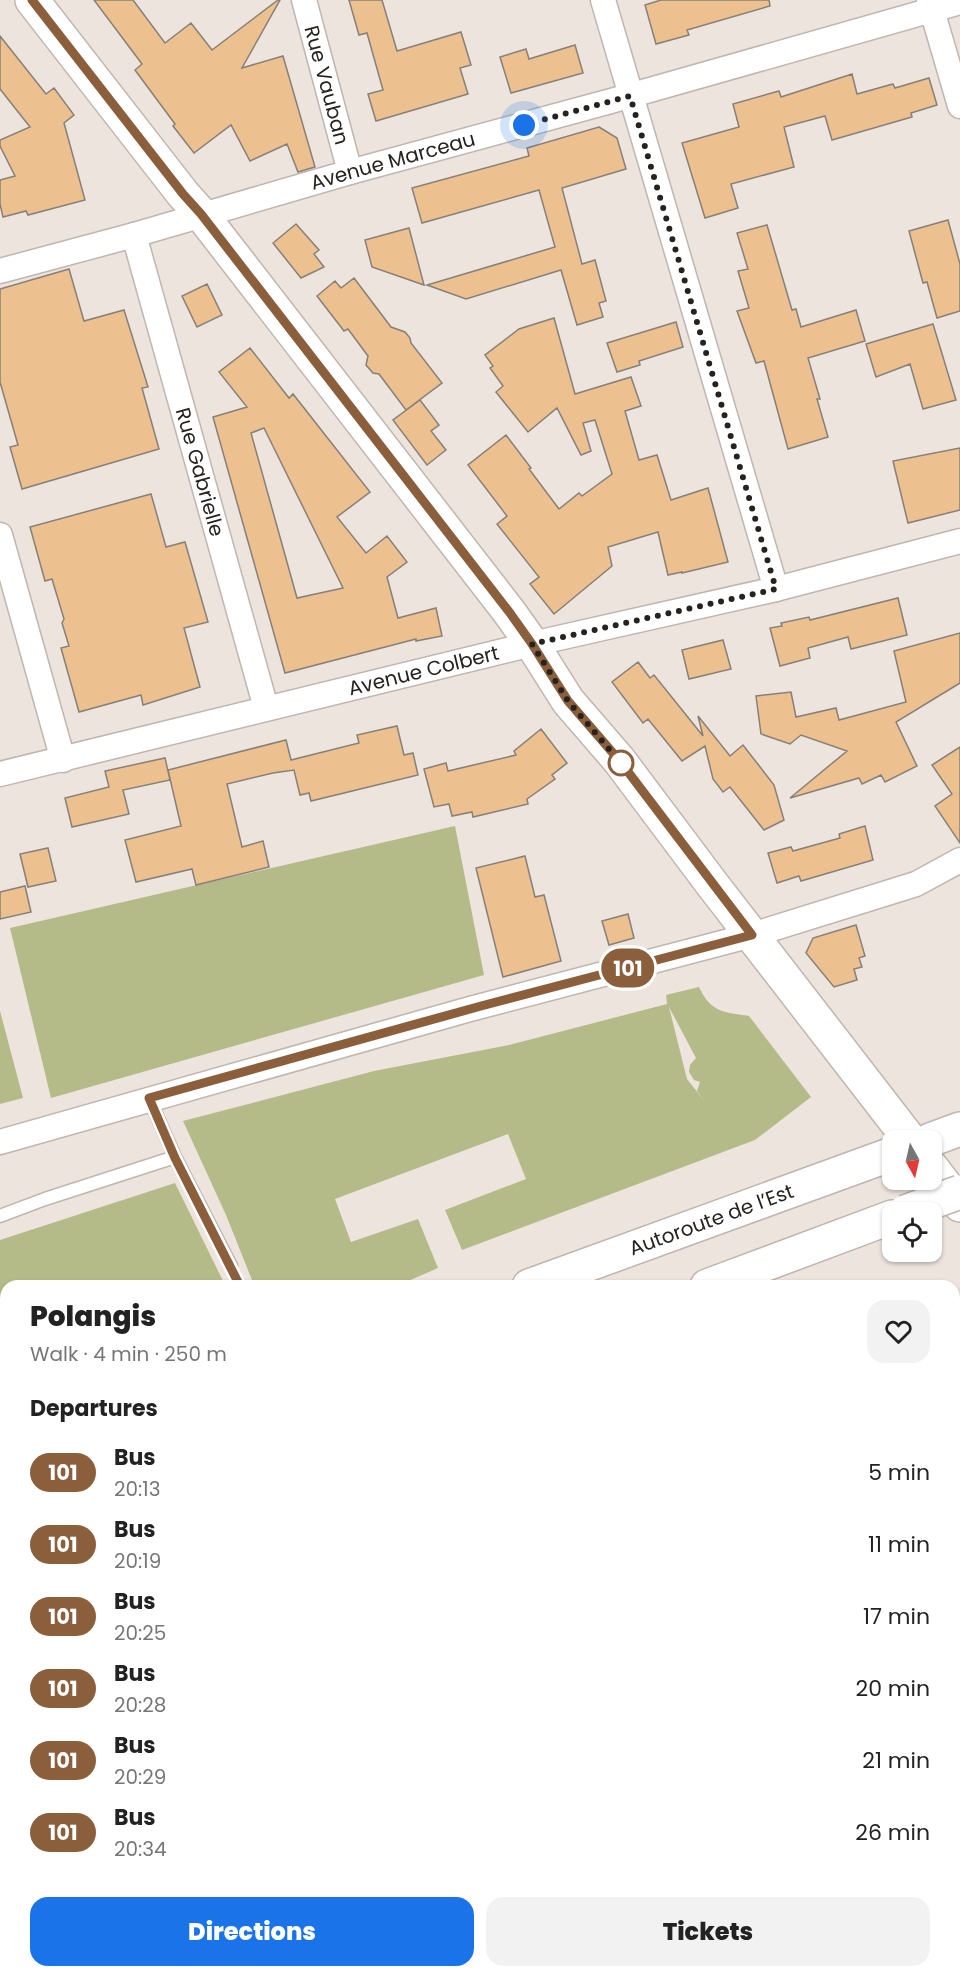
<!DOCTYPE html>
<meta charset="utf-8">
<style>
body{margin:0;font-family:Poppins,sans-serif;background:#f2f2f2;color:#222;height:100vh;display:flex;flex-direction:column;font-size:22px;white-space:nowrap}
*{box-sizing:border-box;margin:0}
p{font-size:20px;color:#767676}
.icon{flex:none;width:33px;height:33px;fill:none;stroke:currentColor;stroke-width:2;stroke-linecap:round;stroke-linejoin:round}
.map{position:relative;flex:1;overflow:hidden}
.details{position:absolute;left:0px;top:1280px;width:960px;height:698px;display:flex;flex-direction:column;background:#fff;border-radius:18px 18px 0 0;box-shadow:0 2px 4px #0004}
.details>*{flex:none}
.badge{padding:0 12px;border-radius:20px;font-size:21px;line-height:39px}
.needle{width:39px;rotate:172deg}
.fabs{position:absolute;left:882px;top:1130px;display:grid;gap:12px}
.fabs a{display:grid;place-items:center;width:60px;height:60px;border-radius:12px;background:#fff;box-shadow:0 2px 4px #0004;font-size:30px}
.you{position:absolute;width:30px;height:30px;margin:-15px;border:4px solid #fff;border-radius:50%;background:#1a73e8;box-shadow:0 0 0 9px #1a73e833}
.map>.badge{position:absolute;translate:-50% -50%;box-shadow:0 0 0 3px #fff}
h2{padding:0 30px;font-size:22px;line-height:54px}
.round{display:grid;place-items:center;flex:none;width:63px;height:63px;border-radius:18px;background:#f2f2f2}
.headline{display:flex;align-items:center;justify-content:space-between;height:102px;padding:0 30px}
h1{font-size:28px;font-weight:800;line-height:45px}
.button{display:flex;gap:12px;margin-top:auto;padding:12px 30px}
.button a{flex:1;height:69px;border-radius:18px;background:#1a73e8;color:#fff;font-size:24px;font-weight:800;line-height:69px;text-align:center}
.button a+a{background:#f2f2f2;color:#222}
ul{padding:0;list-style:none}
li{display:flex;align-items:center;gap:18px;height:72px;padding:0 30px}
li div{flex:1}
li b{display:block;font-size:22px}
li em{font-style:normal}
li .badge{min-width:66px;font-weight:700;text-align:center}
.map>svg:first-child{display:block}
.green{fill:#b5bb88;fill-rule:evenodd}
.building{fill:#edc08f;stroke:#878078;stroke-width:1.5;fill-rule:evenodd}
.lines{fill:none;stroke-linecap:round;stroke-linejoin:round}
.lane-casing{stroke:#bfb6af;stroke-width:15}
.street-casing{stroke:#bfb6af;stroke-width:27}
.secondary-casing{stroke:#bfb6af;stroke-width:36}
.highway-casing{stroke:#bfb6af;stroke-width:36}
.lane{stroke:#fff;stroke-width:12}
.street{stroke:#fff;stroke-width:24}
.secondary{stroke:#fff;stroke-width:33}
.highway{stroke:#fff;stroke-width:33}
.highway-bridge-casing{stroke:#bfb6af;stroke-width:36;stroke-linecap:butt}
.highway-bridge{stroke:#fff;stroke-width:33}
.line-casing{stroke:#fff;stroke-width:14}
.line{stroke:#8b5e3c;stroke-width:9}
.walk{stroke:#25221f;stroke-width:6;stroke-dasharray:0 10.8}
.stop-dot{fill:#fff;stroke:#8b5e3c;stroke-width:3}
.labels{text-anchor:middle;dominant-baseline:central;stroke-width:6;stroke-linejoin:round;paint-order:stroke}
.street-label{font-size:20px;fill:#25221f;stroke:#ede4dd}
</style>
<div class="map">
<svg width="960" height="1976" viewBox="0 0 960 1976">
<rect width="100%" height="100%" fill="#ede4dd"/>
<path class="green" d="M 455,826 L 484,975 L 51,1098 L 10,928 Z
M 699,987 C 711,1013 724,1012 749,1016 L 811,1097 L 755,1140 L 462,1250 L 445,1210 L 526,1179 L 508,1134 L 335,1199 L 351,1242 L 418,1219 L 438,1268 L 399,1285 L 254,1285 L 226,1215 L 183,1121 L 374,1071 L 509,1045 L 667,1004 L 666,995 ZM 669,1007 L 696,1058 L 690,1065 L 689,1072 L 694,1080 L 700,1082 L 697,1091 L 706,1103 L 687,1079 Z
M 0,1011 L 23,1098 L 0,1104 Z
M 175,1183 L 225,1285 L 6,1286 L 6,1430 L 0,1432 L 0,1240 Z
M 6,1592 L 6,1653 L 0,1656 L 0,1594 Z
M 6,1655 L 6,1971 L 617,1971 L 620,1976 L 0,1976 L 0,1658 Z"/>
<path class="building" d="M 94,0 L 133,0 L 165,43 L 191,23 L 212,50 L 278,0 L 280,0 L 242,68 L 283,56 L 315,167 L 298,172 L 287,144 L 250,161 L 231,125 L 194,153 L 173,126 L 175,124 L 135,70 L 142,64 Z
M 349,0 L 382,0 L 397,51 L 461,32 L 471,65 L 460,68 L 468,94 L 376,121 L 368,94 L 383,90 L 367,33 L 359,35 Z
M 661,0 L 769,0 L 770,6 L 687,30 L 689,35 L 656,44 L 645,5 Z
M 0,36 L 46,94 L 54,88 L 74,115 L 64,123 L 85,200 L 28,215 L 26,211 L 3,217 L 0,204 L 0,180 L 15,176 L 0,146 L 0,140 L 30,127 L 0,89 Z
M 575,45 L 583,73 L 511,93 L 500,57 L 526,49 L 529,59 Z
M 852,74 L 857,94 L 893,84 L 895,88 L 929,78 L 937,105 L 911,113 L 912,117 L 832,140 L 825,116 L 784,127 L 794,167 L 731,184 L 738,208 L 705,218 L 682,143 L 739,127 L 733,104 L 779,91 L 781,97 Z
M 599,127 L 617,138 L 626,169 L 562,188 L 582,264 L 595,260 L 606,301 L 599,303 L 603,317 L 577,325 L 561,270 L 466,299 L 427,285 L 555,247 L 539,190 L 422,223 L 412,188 L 529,156 L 527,148 Z
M 948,220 L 960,264 L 960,311 L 937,318 L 927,282 L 923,283 L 909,231 Z
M 296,224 L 319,250 L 314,254 L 324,267 L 301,278 L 273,243 Z
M 767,225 L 792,310 L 796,309 L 801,327 L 856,310 L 865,341 L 808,358 L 820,399 L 817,399 L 828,437 L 788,449 L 764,361 L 756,363 L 737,311 L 749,308 L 738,271 L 748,269 L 737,233 Z
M 409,228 L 424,285 L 372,267 L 365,240 Z
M 69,269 L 84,321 L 124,310 L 148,387 L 142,388 L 159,449 L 22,489 L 10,447 L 18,445 L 0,382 L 0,289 Z
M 354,278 L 391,327 L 405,332 L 410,338 L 411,343 L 442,383 L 406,410 L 379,374 L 373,373 L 366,365 L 368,356 L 348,329 L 344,331 L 317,296 L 335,281 L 341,288 Z
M 207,284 L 222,315 L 197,327 L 182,296 Z
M 554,318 L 575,394 L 631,377 L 641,406 L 625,411 L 639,460 L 657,455 L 671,500 L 708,488 L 728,562 L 682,573 L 682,572 L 668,575 L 658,532 L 608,547 L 612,566 L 554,614 L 530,584 L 539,577 L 497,524 L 507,516 L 468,465 L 506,435 L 531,468 L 529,469 L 559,509 L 579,493 L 582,496 L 612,474 L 595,420 L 583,423 L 591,451 L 581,455 L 557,408 L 528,432 L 496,392 L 503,386 L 490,368 L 493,366 L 485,355 L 519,329 Z
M 676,322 L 683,347 L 639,361 L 640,365 L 617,372 L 607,343 Z
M 933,324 L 956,400 L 923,409 L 910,364 L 876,377 L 866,344 Z
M 250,348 L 289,398 L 293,394 L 370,492 L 337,517 L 366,553 L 387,536 L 407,562 L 387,577 L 398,618 L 436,608 L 442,636 L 416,641 L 416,639 L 285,673 L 213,417 L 247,407 L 219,372 ZM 264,428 L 343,588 L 297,598 L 251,433 Z
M 420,400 L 439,425 L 431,431 L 446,450 L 427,465 L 393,420 Z
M 960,448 L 960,510 L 908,523 L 893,461 Z
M 151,494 L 166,547 L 185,542 L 208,622 L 184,628 L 200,687 L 143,705 L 141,695 L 79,712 L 61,648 L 69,646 L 62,623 L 64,619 L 52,579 L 45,581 L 30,527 Z
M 898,598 L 907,635 L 851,649 L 848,637 L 808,648 L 810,658 L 780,666 L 770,628 L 782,626 L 781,623 L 809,617 L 810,620 Z
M 960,633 L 960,683 L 896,722 L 917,766 L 885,782 L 881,775 L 862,784 L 859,778 L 790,798 L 847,751 L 801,735 L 790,744 L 761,734 L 756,696 L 791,692 L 796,717 L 836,708 L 839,720 L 906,702 L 894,651 Z
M 723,640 L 731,669 L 689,679 L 682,650 Z
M 638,662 L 650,678 L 654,675 L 703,736 L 698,716 L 730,756 L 743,745 L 774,785 L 784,820 L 764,830 L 730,787 L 723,792 L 713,779 L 705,746 L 682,761 L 648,719 L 643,723 L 612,682 Z
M 397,726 L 404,755 L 413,753 L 418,775 L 311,801 L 309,793 L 300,795 L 294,770 L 273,773 L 227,784 L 242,847 L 263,841 L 269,867 L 196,885 L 192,869 L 136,882 L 125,840 L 181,826 L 168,770 L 286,740 L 291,760 L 359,743 L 357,735 Z
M 541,729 L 567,763 L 552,775 L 555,779 L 527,799 L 528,804 L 473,817 L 472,812 L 452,816 L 449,804 L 434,807 L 424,769 L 446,763 L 448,771 L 516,755 L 514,751 Z
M 960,747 L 960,843 L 935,806 L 952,794 L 932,765 Z
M 165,758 L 170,780 L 123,790 L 129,814 L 72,827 L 65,798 L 109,787 L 105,771 Z
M 865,826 L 873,860 L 801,881 L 799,876 L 777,883 L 768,853 L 791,847 L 793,851 L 840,838 L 839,834 Z
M 48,848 L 56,881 L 28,887 L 20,854 Z
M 525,856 L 535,897 L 544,895 L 561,961 L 503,977 L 476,868 Z
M 25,886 L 31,912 L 0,919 L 0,892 Z
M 628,914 L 634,938 L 609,945 L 602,921 Z
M 856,925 L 865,956 L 859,958 L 862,967 L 854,969 L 857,980 L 834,987 L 806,953 L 813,938 Z"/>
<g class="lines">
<g class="lane-casing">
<path id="lane" d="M 149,1098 L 175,1157 L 231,1266
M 0,1216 L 45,1199 L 175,1157
M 0,1727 L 6,1726
M 314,1971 L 315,1973"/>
</g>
<g class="street-casing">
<g id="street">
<path id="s1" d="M 304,0 L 350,172"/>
<path d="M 603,0 L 776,589"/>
<path d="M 929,0 L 960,106"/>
<path id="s2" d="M 134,235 L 266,708"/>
<path id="s3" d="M 0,271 L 134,235 L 350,172 L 611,101 L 960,2"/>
<path d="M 0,535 L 63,760"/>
<path id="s4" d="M 0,774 L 532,644 L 776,589 L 960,541"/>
<path d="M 0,1142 L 470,1009 L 752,935 L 916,884 L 960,860"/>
<path d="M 954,1490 L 960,1487"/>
<path d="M 954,1621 L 960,1631"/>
<path d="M 954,1954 L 960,1950"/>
<path d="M 801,1971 L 804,1976"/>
<path d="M 915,1976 L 924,1971"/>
</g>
</g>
<g class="secondary-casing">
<path id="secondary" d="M 32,0 L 183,194 L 201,214 L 510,613 L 532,644 L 568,701 L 619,760 L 712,884 L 910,1140
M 932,1168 L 960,1205"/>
</g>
<g class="highway-casing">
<g id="highway">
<path d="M 930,1140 L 960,1129"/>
<path id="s5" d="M 529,1286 L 892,1154"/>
<path d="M 707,1286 L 892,1217"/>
<path d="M 0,1479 L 6,1476"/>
<path d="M 0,1544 L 6,1542"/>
</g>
</g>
<use href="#lane" class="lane"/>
<use href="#street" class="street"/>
<use href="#secondary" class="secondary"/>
<use href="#highway" class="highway"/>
<g class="highway-bridge-casing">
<path id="highway-bridge" d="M 905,1212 L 960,1192"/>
</g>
<use href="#highway-bridge" class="highway-bridge"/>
</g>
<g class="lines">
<g class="line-casing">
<path id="line" d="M 32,0 L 183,194 L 201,214 L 510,613 L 532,644 L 568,701 L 619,760 L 752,935 L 481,1006 L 149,1098 L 175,1158 L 240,1286"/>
</g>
<use href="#line" class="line"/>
<path class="walk" d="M 524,125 L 630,96 L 776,589 L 532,644 L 568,701 L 621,763"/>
</g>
<circle class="stop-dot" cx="621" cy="763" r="12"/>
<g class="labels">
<g class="street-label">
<text stroke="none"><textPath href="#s1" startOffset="88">Rue Vauban</textPath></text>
<text stroke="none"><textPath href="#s3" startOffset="408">Avenue Marceau</textPath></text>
<text stroke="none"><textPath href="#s2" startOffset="246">Rue Gabrielle</textPath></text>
<text stroke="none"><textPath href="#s4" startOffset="436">Avenue Colbert</textPath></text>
<text stroke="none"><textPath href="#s5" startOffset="194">Autoroute de l’Est</textPath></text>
</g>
</g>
</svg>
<div class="fabs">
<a><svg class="needle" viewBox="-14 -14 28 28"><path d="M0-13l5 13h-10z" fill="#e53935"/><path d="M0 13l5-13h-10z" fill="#767676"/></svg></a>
<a><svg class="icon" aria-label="locate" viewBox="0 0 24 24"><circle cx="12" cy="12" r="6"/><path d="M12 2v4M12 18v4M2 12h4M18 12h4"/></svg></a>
</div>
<div class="you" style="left:524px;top:125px"></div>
<b class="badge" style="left:628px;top:968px;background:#8b5e3c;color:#fff">101</b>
<section class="details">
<div class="headline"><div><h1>Polangis</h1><p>Walk · 4 min · 250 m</p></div><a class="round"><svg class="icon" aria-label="heart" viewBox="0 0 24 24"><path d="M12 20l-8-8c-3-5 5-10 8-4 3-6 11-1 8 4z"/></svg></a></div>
<h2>Departures</h2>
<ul>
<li><span class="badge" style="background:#8b5e3c;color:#fff">101</span><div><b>Bus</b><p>20:13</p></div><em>5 min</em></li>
<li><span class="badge" style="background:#8b5e3c;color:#fff">101</span><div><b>Bus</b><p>20:19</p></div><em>11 min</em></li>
<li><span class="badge" style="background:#8b5e3c;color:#fff">101</span><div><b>Bus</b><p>20:25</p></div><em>17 min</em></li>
<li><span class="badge" style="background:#8b5e3c;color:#fff">101</span><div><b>Bus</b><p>20:28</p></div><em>20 min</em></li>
<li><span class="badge" style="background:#8b5e3c;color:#fff">101</span><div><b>Bus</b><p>20:29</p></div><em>21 min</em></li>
<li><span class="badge" style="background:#8b5e3c;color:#fff">101</span><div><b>Bus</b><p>20:34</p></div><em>26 min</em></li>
</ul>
<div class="button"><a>Directions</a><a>Tickets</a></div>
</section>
</div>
